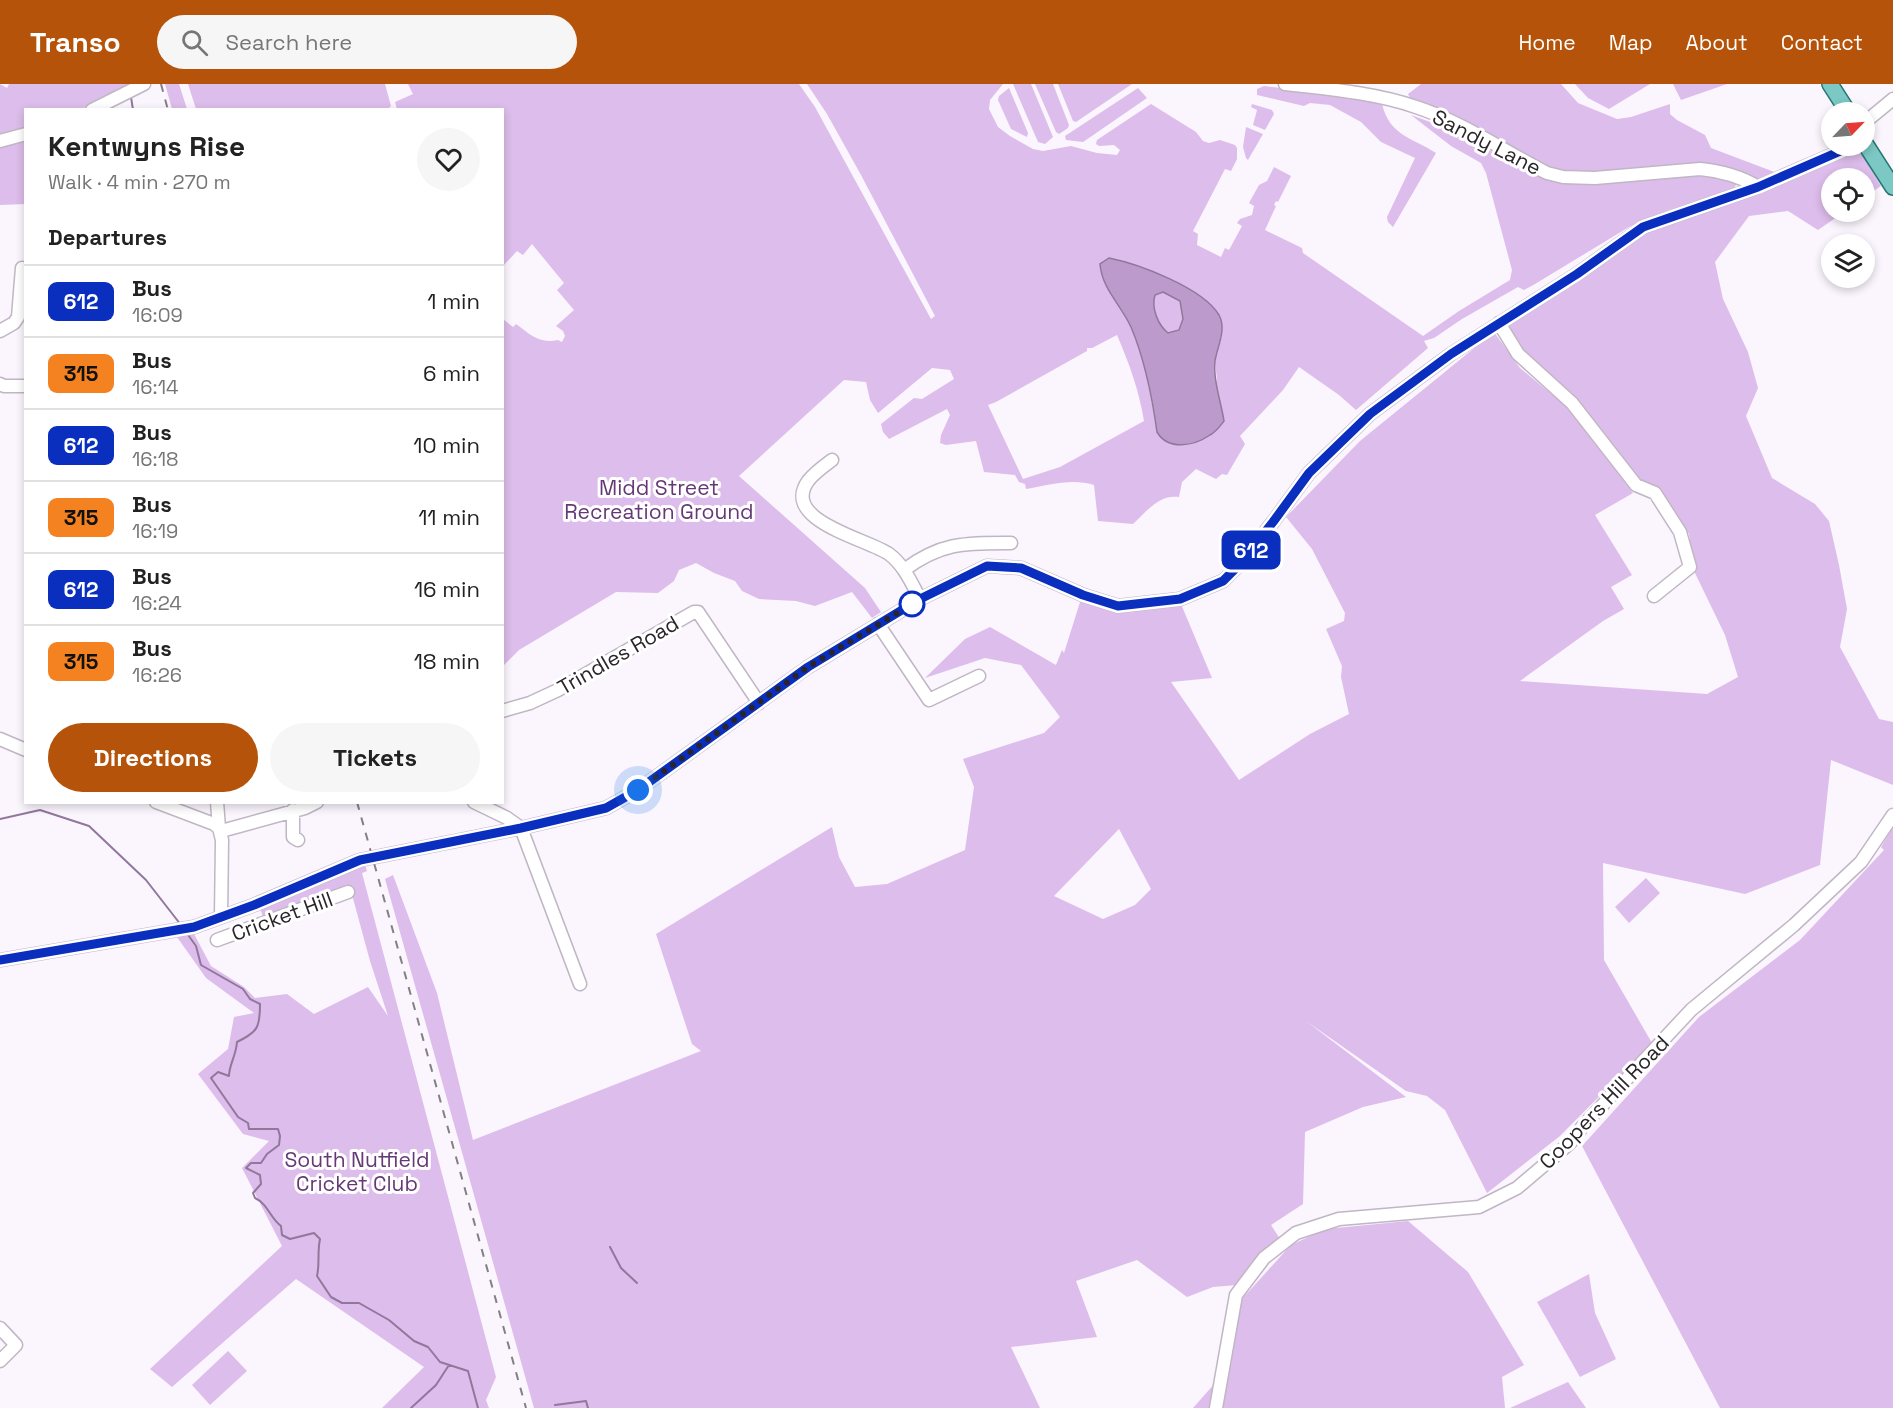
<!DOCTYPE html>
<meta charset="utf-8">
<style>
body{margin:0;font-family:"Space Grotesk",sans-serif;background:#f6f6f6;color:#222;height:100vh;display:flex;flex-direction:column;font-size:22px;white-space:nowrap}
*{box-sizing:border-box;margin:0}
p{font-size:20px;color:#767676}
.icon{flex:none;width:33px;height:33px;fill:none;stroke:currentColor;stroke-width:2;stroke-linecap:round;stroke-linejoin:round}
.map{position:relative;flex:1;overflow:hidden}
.drawer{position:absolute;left:24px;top:24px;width:480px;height:696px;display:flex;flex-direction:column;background:#fff;border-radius:0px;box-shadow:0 3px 9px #0003}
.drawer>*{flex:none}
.badge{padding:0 12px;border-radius:9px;font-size:21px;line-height:39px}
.needle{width:39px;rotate:65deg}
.controls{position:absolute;left:1821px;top:18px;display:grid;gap:12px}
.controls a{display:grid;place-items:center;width:54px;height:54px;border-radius:50%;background:#fff;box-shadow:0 3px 9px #0003;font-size:30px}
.you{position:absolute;width:30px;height:30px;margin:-15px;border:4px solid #fff;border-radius:50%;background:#1a73e8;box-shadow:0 0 0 9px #1a73e833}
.map>.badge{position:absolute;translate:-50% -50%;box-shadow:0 0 0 3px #fff}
h2{padding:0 24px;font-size:22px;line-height:54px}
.round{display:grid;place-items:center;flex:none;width:63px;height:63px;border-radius:32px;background:#f6f6f6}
.head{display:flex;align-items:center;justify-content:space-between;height:102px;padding:0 24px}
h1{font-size:28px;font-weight:700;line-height:45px}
.button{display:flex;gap:12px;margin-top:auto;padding:12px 24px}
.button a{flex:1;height:69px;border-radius:36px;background:#b45309;color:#fff;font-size:24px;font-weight:700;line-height:69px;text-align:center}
.button a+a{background:#f6f6f6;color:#222}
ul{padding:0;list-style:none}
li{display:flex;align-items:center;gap:18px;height:72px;padding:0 24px;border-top:2px solid #e0e0e0}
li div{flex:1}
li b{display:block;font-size:22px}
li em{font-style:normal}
li .badge{min-width:66px;font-weight:700;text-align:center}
header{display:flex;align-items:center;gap:36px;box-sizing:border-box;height:84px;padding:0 30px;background:#b45309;color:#fff}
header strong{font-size:28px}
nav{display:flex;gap:33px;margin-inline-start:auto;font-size:21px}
.search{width:420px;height:54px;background:#f6f6f6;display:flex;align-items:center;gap:15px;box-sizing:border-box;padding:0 21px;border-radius:33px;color:#767676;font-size:22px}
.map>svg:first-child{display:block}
.green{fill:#ddbdeb;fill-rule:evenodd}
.water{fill:#bd9acc;stroke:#91779b;stroke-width:1.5;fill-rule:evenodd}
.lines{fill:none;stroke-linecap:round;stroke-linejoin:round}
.stream{stroke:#91779b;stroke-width:2}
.minor-casing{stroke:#c0b6c4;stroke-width:15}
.major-casing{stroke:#267774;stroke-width:18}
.minor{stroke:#fff;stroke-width:12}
.major{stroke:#7cc8c4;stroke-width:15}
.rail{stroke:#847f85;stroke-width:2;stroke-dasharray:8 8;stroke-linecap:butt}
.line-casing{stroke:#fff;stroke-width:14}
.line{stroke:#0a2ebe;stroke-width:9}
.walk{stroke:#29252a;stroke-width:6;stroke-dasharray:0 10.8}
.stop-dot{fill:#fff;stroke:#0a2ebe;stroke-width:3}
.labels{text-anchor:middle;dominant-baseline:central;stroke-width:6;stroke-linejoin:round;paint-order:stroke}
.street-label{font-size:21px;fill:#29252a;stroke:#fff}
.park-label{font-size:21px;fill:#653876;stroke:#fff}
</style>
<header>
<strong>Transo</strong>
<div class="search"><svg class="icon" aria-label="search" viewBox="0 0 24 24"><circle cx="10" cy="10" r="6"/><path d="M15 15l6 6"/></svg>Search here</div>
<nav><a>Home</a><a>Map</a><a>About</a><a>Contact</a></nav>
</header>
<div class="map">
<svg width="1893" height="1324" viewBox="0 0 1893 1324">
<rect width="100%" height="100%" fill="#fbf5fe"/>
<path class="green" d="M 0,0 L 7,4 L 9,0 L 136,0 L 81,25 L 26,26 L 25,48 L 0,54 Z
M 165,0 L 179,0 L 187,25 L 172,25 Z
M 188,0 L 385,0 L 391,22 L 387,26 L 196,25 Z
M 408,0 L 799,0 L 815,23 L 931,235 L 935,232 L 861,91 L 827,30 L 807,0 L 1003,0 L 990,16 L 989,25 L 998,43 L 1010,52 L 1033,65 L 1043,67 L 1071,62 L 1097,69 L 1117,71 L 1120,66 L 1114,61 L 1099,62 L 1096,60 L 1097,56 L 1151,20 L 1196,48 L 1203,57 L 1209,59 L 1220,56 L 1235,61 L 1237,64 L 1237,75 L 1231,87 L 1225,85 L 1193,147 L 1198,150 L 1197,161 L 1221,173 L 1225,164 L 1229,166 L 1242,142 L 1237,139 L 1240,135 L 1252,131 L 1254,122 L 1249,119 L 1259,101 L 1267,97 L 1274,83 L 1291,92 L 1278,118 L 1276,117 L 1274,121 L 1276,122 L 1265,146 L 1302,164 L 1303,169 L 1423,252 L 1459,227 L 1510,196 L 1512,186 L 1486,89 L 1481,79 L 1451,62 L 1411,31 L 1463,50 L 1498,71 L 1557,98 L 1602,97 L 1712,91 L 1737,99 L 1732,108 L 1669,126 L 1629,143 L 1535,200 L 1524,206 L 1518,203 L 1462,235 L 1434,254 L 1424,257 L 1428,264 L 1356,326 L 1339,311 L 1299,283 L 1283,306 L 1240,352 L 1245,360 L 1227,391 L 1222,390 L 1216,395 L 1196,385 L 1182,398 L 1179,413 C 1159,410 1147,427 1133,440 L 1098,437 L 1094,401 C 1072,394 1049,401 1026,405 L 1025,400 L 1019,398 L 1015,391 L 984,388 L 976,357 L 946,361 L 940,359 L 941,351 L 950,331 L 947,325 L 889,355 L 883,348 L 881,340 L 914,314 L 922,315 L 954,295 L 950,286 L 932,284 L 878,329 L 870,316 L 866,298 L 844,296 L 739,392 L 865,504 L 881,528 L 872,534 L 852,508 L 815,522 L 796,517 L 759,515 L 742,507 L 735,497 L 714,489 L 696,479 L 679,486 L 674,497 L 658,509 L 616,508 L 519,566 L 503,582 L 503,235 L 513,243 L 516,240 C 531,251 539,260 558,256 L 562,258 L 565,252 L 563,247 L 556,242 L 574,226 L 557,206 L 564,199 L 532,160 L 523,171 L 517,167 L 503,182 L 502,26 L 397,25 L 395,18 L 413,10 ZM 1115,175 L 1175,197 L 1199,211 L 1222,252 L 1215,277 L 1217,296 L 1157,348 L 1143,272 L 1129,239 L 1110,210 ZM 1117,251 C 1129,279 1139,306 1144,337 L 1060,383 L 1023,395 L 988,321 L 996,318 L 1087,267 L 1087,264 L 1092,264 Z
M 1013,0 L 1031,0 L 1053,53 L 1045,60 L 1038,58 Z
M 1035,0 L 1053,0 L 1069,41 L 1068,44 L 1059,50 L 1056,48 Z
M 1058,0 L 1132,0 L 1076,38 L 1073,37 Z
M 1421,0 L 1561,0 L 1578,19 L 1617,35 L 1631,33 L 1670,20 L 1670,30 L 1677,36 L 1705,51 L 1711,64 L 1777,89 L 1759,96 L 1738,88 L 1709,81 L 1641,84 L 1594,89 L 1551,86 L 1442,29 L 1410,14 L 1408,10 Z
M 1575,0 L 1650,0 L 1609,25 L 1588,14 Z
M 1673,0 L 1727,0 L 1681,16 Z
M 1264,2 L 1349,12 L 1382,20 C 1390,52 1411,53 1436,69 L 1393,143 L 1388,138 L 1387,133 L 1415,74 L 1381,58 L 1361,38 L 1330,21 L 1310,19 L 1304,22 L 1257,11 L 1257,5 Z
M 1009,4 L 1028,49 L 1027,53 L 1011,45 L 998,16 L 999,12 Z
M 1138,4 L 1147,14 L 1086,56 L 1083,58 L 1066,56 L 1065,52 Z
M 1252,20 L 1272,26 L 1274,30 L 1265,46 L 1253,41 L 1257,26 L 1251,23 Z
M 1246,43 L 1263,50 L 1248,76 L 1246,74 L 1243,63 Z
M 25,57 L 25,120 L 0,121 L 0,63 Z
M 1854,65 L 1863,72 L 1881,102 L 1865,113 L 1864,94 L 1832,94 L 1832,128 L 1844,128 L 1818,146 L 1788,127 L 1749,132 L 1715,178 L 1723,215 L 1748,268 L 1758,304 L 1746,332 L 1772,394 L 1815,420 L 1829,437 L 1839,481 L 1847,525 L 1840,563 L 1879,635 L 1893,638 L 1893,701 L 1831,676 L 1820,781 L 1745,810 L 1603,779 L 1604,876 L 1652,959 L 1560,1052 L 1487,1109 L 1445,1026 L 1427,1012 L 1406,1007 L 1306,937 L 1406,1013 L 1363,1023 L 1305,1048 L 1303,1120 L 1271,1141 L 1280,1155 L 1237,1201 L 1213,1203 L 1187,1213 L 1137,1176 L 1076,1197 L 1097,1253 L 1011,1263 L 1040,1324 L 534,1324 L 385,795 L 393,791 L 437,909 L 473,1056 L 701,967 L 692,960 L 656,850 L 832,743 L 839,773 L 855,803 L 887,800 L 965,766 L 974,703 L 963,675 L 1044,649 L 1060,633 L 1021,581 L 985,574 L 925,594 L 965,555 L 990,543 L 1056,581 L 1062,566 L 1064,569 L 1081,515 L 1181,520 L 1212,594 L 1171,598 L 1239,696 L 1310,650 L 1349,630 L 1341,593 L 1342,582 L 1326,545 L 1344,537 L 1345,529 L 1312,465 L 1286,433 L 1360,357 L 1494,248 L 1520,284 L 1567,323 L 1633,409 L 1595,431 L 1632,491 L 1611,503 L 1624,525 L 1603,537 L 1520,597 L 1707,610 L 1738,593 L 1725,551 L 1694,487 L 1689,450 L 1660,404 L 1639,395 L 1571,308 L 1567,310 L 1525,273 L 1507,241 L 1649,144 ZM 1119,745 L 1151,805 L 1135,821 L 1103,835 L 1054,812 Z
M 1163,208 L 1180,217 L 1183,235 L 1179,246 L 1168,249 C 1158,241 1151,224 1155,211 Z
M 1893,743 L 1893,1324 L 1720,1324 L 1582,1062 L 1699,933 L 1800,856 L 1884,766 L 1881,763 Z
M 364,778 L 367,787 L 362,789 L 496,1293 L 486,1316 L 489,1324 L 382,1324 L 424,1283 L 296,1195 L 172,1303 L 150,1285 L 282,1162 L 242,1084 L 269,1057 L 243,1050 L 198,990 L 228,965 L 234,933 L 254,929 L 206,894 L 177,853 L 193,848 L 211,882 L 244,903 L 255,914 L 287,910 L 314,930 L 368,903 L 388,932 L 370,877 L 351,807 L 345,803 L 263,833 L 260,824 Z
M 1646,794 L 1660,809 L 1629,839 L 1615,823 Z
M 1408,1137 L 1468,1188 L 1524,1281 L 1502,1293 L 1505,1324 L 1193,1324 L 1231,1281 L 1240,1217 L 1291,1161 L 1326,1145 Z
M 1589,1190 L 1595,1229 L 1616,1275 L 1580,1293 L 1537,1218 Z
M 228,1267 L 247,1287 L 210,1321 L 192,1301 Z
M 1568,1298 L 1586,1324 L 1510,1324 Z"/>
<path class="water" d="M 1109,174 C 1139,180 1203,204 1219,231 C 1227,246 1217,263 1215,277 C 1213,296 1221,318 1224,337 C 1220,342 1216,348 1210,351 C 1194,362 1168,367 1157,348 C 1152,312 1145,276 1131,243 C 1121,221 1102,205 1100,180 ZM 1163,208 L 1180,217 L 1183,235 L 1179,246 L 1168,249 C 1158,241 1151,224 1155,211 Z"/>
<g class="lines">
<path class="stream" d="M 129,14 L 131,13 L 133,26
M 0,735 L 40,726 L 89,742 L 146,796 L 181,841
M 186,848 L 196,862 L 201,881 L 243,905 L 250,915 L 260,920 C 260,943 258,948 237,958 C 236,972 229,981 229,992 L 218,988 L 211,994 L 238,1033 L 248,1039 L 249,1045 L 278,1045 L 280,1052 L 279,1061 L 267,1070 L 261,1079 L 251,1079 L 246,1084 L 260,1091 L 261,1100 L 253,1109 L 255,1114 C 268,1120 270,1134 281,1142 L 282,1151 L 290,1155 L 314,1149 L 320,1155 C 317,1169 320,1179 317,1192 L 331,1213 L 342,1219 L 359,1219 L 389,1236 L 414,1257 L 428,1263 L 440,1278 L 468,1287 L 478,1324
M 610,1163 L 621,1184 L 637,1199
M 555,1321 L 586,1317 L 588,1324
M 411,1324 L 436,1301 L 449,1281"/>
<g class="minor-casing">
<path id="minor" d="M 1285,0 C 1328,5 1376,9 1416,23 C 1462,38 1504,67 1547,89 L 1563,93 L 1595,94 L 1700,85 C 1721,87 1740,92 1758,103
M 92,26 L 144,0
M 1864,39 L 1893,15
M 0,57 L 26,50
M 1499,239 L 1518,270 L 1572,319 L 1636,401 L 1655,409 L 1680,448 L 1690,483 L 1654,512
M 0,247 L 14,239 L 18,233 L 22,184
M 0,300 L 4,302 L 26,302
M 832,376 C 824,382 814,389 808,397 C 780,437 868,455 889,470 C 904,481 912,500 920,515
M 904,486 C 941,458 965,459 1011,459
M 878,540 L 929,616 L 979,592
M 502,627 L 530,619 L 558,606 L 694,528 L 698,528 L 759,619
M 0,655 L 26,666
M 156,718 L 214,740 L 219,744 L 222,756 L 221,833
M 217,718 L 219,744 L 225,746 L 305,724 L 317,718
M 474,718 L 507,734 L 521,744 L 580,900
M 293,726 L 293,753 L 298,756
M 217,856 L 348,808
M 0,876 L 194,843 L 254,821 L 360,776 L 521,744 L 606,724 L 638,706 L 808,583 L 920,515 L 987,482 L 1021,484 L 1083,511 L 1118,522 L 1180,515 L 1223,497 L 1239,481 L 1273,438 L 1309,389 L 1370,330 L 1451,270 L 1577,190 L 1643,143 L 1758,103 L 1852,62
M 0,1244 L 16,1261 L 0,1277
M 1216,1324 L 1236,1211 L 1264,1174 L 1296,1149 L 1339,1135 L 1479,1123 L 1517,1104 L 1570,1059 L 1583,1042 L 1691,926 L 1794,841 L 1861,778 L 1893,731"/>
</g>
<g class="major-casing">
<path id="major" d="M 1830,0 L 1848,28
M 1864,58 L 1893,103"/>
</g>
<use href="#minor" class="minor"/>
<use href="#major" class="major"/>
<path class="rail" d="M 161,0 L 168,26
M 357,718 L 526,1324"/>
</g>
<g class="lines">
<g class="line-casing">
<path id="line" d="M 0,876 L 194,843 L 254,821 L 360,776 L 521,744 L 606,724 L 638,706 L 808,583 L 920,515 L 987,482 L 1021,484 L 1083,511 L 1118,522 L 1180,515 L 1223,497 L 1239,481 L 1273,438 L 1309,389 L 1370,330 L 1451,270 L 1577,190 L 1643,143 L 1758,103 L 1852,62"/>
</g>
<use href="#line" class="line"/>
<path class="walk" d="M 638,706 L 808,583 L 912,520"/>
</g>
<circle class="stop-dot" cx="912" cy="520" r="12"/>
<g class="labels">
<g class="street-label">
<text transform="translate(1487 58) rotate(27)">Sandy Lane</text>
<text transform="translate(618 571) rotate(-30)">Trindles Road</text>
<text transform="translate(282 832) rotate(-20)">Cricket Hill</text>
<text transform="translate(1604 1018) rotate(-46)">Coopers Hill Road</text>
</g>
<g class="park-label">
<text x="659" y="403">Midd Street<tspan x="659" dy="24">Recreation Ground</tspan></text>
<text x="357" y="1075">South Nutfield<tspan x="357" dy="24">Cricket Club</tspan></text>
</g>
</g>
</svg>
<div class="controls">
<a><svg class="needle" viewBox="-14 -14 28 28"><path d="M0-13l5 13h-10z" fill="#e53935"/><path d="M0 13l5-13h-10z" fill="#767676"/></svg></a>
<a><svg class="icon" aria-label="locate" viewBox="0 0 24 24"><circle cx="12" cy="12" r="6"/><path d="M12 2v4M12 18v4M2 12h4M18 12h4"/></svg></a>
<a><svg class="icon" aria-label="layers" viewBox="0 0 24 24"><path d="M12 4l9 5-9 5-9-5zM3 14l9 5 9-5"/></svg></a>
</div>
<div class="you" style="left:638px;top:706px"></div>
<b class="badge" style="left:1251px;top:466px;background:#0a2ebe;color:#fff">612</b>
<section class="drawer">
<div class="head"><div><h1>Kentwyns Rise</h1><p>Walk · 4 min · 270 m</p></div><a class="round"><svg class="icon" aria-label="heart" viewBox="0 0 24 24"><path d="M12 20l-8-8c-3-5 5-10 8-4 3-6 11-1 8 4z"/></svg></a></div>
<h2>Departures</h2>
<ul>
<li><span class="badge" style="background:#0a2ebe;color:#fff">612</span><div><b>Bus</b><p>16:09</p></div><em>1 min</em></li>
<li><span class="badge" style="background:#f58220;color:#111">315</span><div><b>Bus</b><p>16:14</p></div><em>6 min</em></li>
<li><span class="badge" style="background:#0a2ebe;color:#fff">612</span><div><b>Bus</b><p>16:18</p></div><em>10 min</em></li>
<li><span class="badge" style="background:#f58220;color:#111">315</span><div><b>Bus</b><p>16:19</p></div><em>11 min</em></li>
<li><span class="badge" style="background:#0a2ebe;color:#fff">612</span><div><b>Bus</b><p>16:24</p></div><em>16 min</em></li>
<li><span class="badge" style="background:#f58220;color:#111">315</span><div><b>Bus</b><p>16:26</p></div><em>18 min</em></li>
</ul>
<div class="button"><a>Directions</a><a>Tickets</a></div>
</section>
</div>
